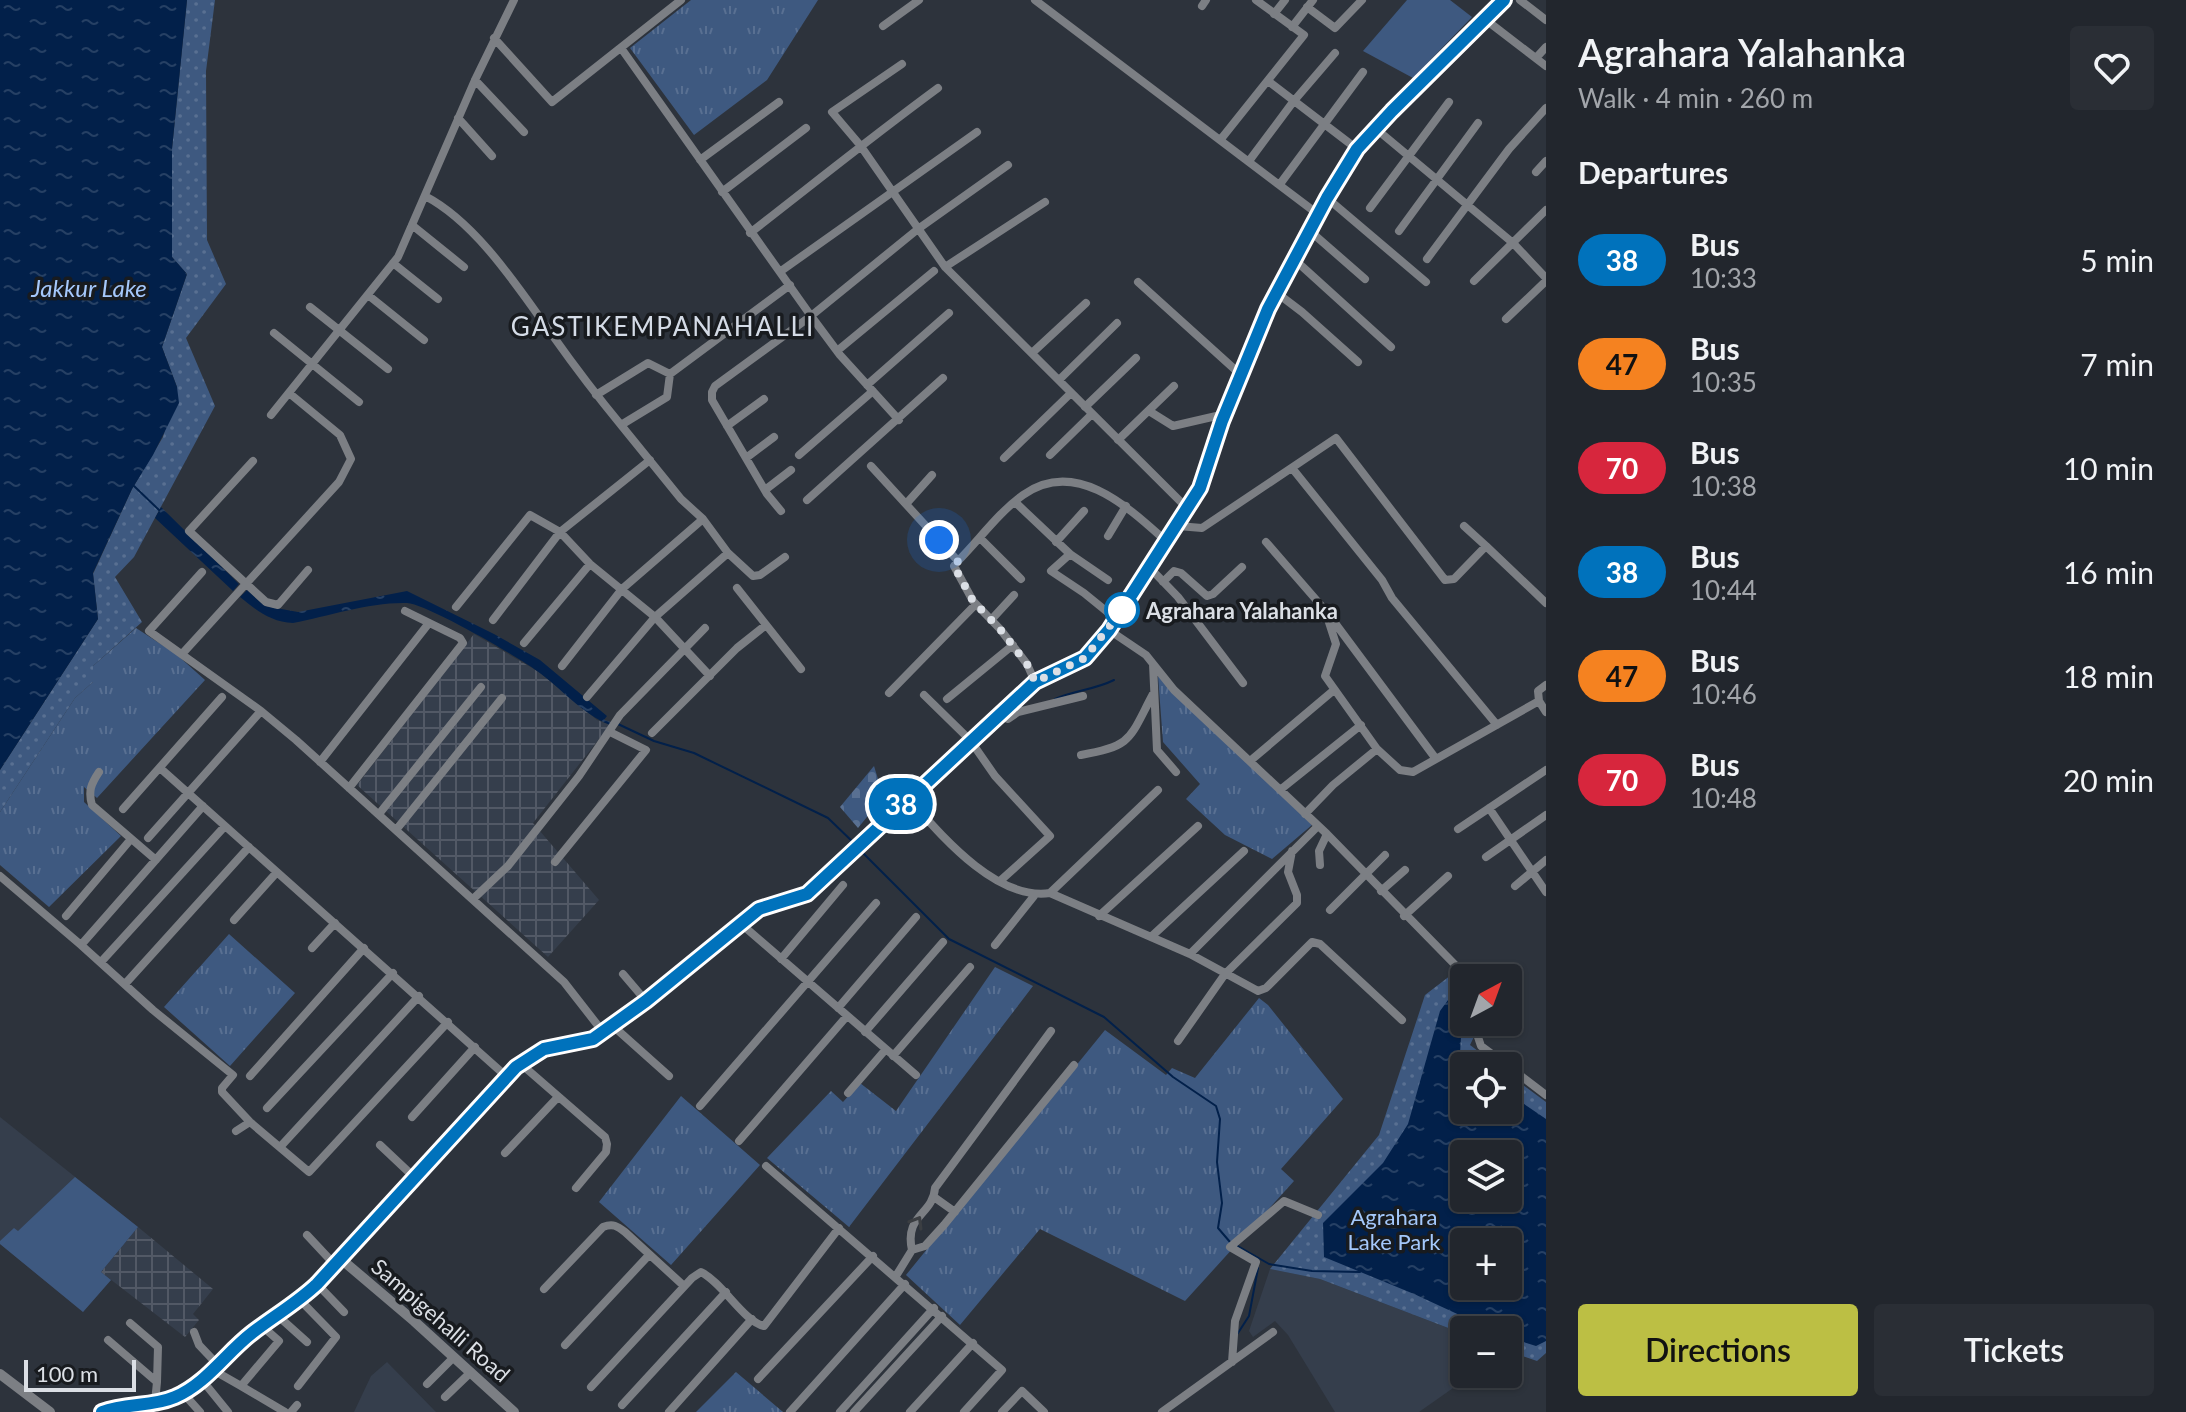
<!DOCTYPE html>
<meta charset="utf-8">
<style>
body{margin:0;font-family:Lato,sans-serif;background:#2a2e35;color:#f1f3f6;height:100vh;display:flex;flex-direction:column;font-size:30px;white-space:nowrap}
*{box-sizing:border-box;margin:0}
p{font-size:26px;color:#a2a5aa}
.icon{flex:none;width:44px;height:44px;fill:none;stroke:currentColor;stroke-width:2;stroke-linecap:round;stroke-linejoin:round}
.map{position:relative;flex:1;overflow:hidden}
.drawer{display:flex;flex-direction:column;background:#22262d;width:640px}
.drawer>*{flex:none}
.badge{padding:0 16px;border-radius:26px;font-size:28px;line-height:52px}
.needle{width:52px;rotate:41deg}
.buttons{position:absolute;left:1450px;top:964px;display:grid;gap:16px}
.buttons a{display:grid;place-items:center;width:72px;height:72px;border-radius:8px;background:#22262d;box-shadow:0 2px 6px #0004,0 0 0 2px #3f4349;font-size:40px}
.scale{position:absolute;left:24px;bottom:20px;width:112px;box-sizing:border-box;padding-left:8px;border:4px solid #dbdfe5;border-top:0;font-size:22px;line-height:28px;white-space:nowrap;color:#dbdfe5;-webkit-text-stroke:6px #181b1f;paint-order:stroke}
.you{position:absolute;width:40px;height:40px;margin:-20px;border:6px solid #fff;border-radius:50%;background:#1a73e8;box-shadow:0 0 0 12px #1a73e833}
.map>.badge{position:absolute;translate:-50% -50%;box-shadow:0 0 0 4px #fff}
h2{padding:0 32px;font-size:30px;line-height:72px}
.round{display:grid;place-items:center;flex:none;width:84px;height:84px;border-radius:8px;background:#2a2e35}
.headline{display:flex;align-items:center;justify-content:space-between;height:136px;padding:0 32px}
h1{font-size:38px;font-weight:600;line-height:60px}
.action{display:flex;gap:16px;margin-top:auto;padding:16px 32px}
.action a{flex:1;height:92px;border-radius:8px;background:#bcbf44;color:#111;font-size:32px;font-weight:600;line-height:92px;text-align:center}
.action a+a{background:#2a2e35;color:#f1f3f6}
ul{padding:0;list-style:none}
li{display:flex;align-items:center;gap:24px;height:104px;padding:0 32px}
li div{flex:1}
li b{display:block;font-size:30px}
li em{font-style:normal}
li .badge{min-width:88px;font-weight:700;text-align:center}
main{display:flex;flex:1;min-height:0}
.map>svg:first-child{display:block}
.built{fill:#353e4c}
.industrial{fill:url(#industrial-grid)}
.grass{fill:url(#grass-tufts)}
.cemetery{fill:url(#cemetery-stones)}
.park{fill:url(#park-dots);fill-rule:evenodd}
.garden{fill:#3e5980}
.water{fill:url(#water-ripples);fill-rule:evenodd}
.lines{fill:none;stroke-linecap:round;stroke-linejoin:round}
.stream{stroke:#02204a;stroke-width:2}
.minor{stroke:#7c7f84;stroke-width:8}
.tertiary{stroke:#7c7f84;stroke-width:10}
.oneway{stroke:#3b3e42}
.line-casing{stroke:#fff;stroke-width:18}
.line{stroke:#0072bc;stroke-width:12}
.walk{stroke:#dbdfe5;stroke-width:8;stroke-dasharray:0 14.4}
.stop-dot{fill:#fff;stroke:#0072bc;stroke-width:4}
.labels{text-anchor:middle;dominant-baseline:central;stroke-width:7;stroke-linejoin:round;paint-order:stroke}
.stop-label{font-size:22px;font-weight:bold;fill:#dbdfe5;stroke:#181b1f;text-anchor:start}
.park-label{font-size:22px;fill:#a4c8fb;stroke:#181b1f}
.street-label{font-size:22px;fill:#dbdfe5;stroke:#181b1f}
.water-label{font-size:24px;font-style:italic;fill:#a5c8fb;stroke:#181b1f}
.quarter-label{font-size:26px;letter-spacing:2px;fill:#d4dbe6;stroke:#181b1f}
</style>
<main>
<div class="map">
<svg width="1546" height="1412" viewBox="0 0 1546 1412">
<defs>
<pattern id="industrial-grid" width="8" height="8" patternUnits="userSpaceOnUse" patternTransform="scale(2)"><rect width="8" height="8" fill="#353e4c"/><path d="M0 4h8M4 0v8" fill="none" stroke="#525966"/></pattern>
<pattern id="grass-tufts" width="24" height="20" patternUnits="userSpaceOnUse" patternTransform="scale(2)"><rect width="24" height="20" fill="#3e5980"/><path d="M3 7l-1-3M5 7V3M7 7l1-3M15 17l-1-3M17 17v-4M19 17l1-3" fill="none" stroke="#597092"/></pattern>
<pattern id="cemetery-stones" width="16" height="16" patternUnits="userSpaceOnUse" patternTransform="scale(2)"><rect width="16" height="16" fill="#3e5980"/><path d="M2 7V4a2 2 0 0 1 4 0v3zM10 15v-3a2 2 0 0 1 4 0v3z" fill="#597092"/></pattern>
<pattern id="park-dots" width="8" height="8" patternUnits="userSpaceOnUse" patternTransform="scale(2)"><rect width="8" height="8" fill="#3e5980"/><path d="M2 2h.1M6 6h.1" fill="none" stroke="#597092" stroke-width="1.8" stroke-linecap="round"/></pattern>
<pattern id="water-ripples" width="26" height="14" patternUnits="userSpaceOnUse" patternTransform="scale(2)"><rect width="26" height="14" fill="#02204a"/><path d="M2 4q2-2 4 0t4 0M15 11q2-2 4 0t4 0" fill="none" stroke="#264064"/></pattern>
</defs>
<rect width="100%" height="100%" fill="#2d333c"/>
<path class="built" d="M 0,1117 L 138,1227 L 101,1272 L 111,1280 L 83,1312 L 0,1244 Z
M 1270,1269 L 1320,1279 L 1464,1334 L 1464,1374 L 1473,1374 L 1419,1412 L 1335,1412 L 1288,1335 L 1275,1321 L 1253,1337 L 1249,1331 Z
M 387,1362 L 436,1412 L 354,1412 L 371,1376 Z"/>
<path class="industrial" d="M 474,634 L 539,672 L 597,720 L 610,725 L 533,823 L 599,900 L 548,957 L 357,785 Z
M 138,1227 L 213,1289 L 193,1314 L 199,1320 L 185,1337 L 101,1272 Z"/>
<path class="grass" d="M 691,0 L 818,0 L 767,80 L 694,135 L 630,48 Z
M 136,628 L 176,654 L 205,680 L 97,798 L 84,787 L 84,802 L 121,836 L 49,907 L 0,865 L 0,812 L 75,698 L 93,682 L 93,666 Z
M 1158,676 L 1312,825 L 1272,859 L 1225,835 L 1186,799 L 1200,784 L 1163,742 Z
M 229,934 L 295,993 L 230,1066 L 164,1007 Z
M 995,967 L 1033,986 L 849,1227 L 767,1158 L 831,1091 L 843,1102 L 860,1083 L 896,1111 Z
M 1259,998 L 1268,1005 L 1343,1099 L 1281,1169 L 1294,1181 L 1185,1301 L 1040,1229 L 960,1325 L 906,1275 L 1105,1030 L 1166,1075 L 1172,1068 L 1195,1078 Z
M 681,1096 L 760,1165 L 671,1265 L 599,1202 Z
M 736,1372 L 783,1412 L 696,1412 Z"/>
<path class="cemetery" d="M 874,766 L 881,789 L 871,812 L 858,828 L 840,807 Z"/>
<path class="park" d="M 187,0 L 215,0 L 206,71 L 207,240 L 226,284 L 186,338 L 215,406 L 134,557 L 115,577 L 142,622 L 93,666 L 93,682 L 75,698 L 0,812 L 0,770 L 98,619 L 93,574 L 132,489 L 163,437 L 177,387 L 162,347 L 187,274 L 172,257 L 172,149 Z
M 1455,972 L 1464,983 L 1464,1022 L 1481,1022 L 1470,1045 L 1498,1066 L 1464,1066 L 1464,1110 L 1508,1110 L 1508,1074 L 1546,1102 L 1546,1353 L 1537,1361 L 1508,1351 L 1508,1330 L 1464,1330 L 1464,1334 L 1320,1279 L 1270,1269 L 1379,1135 L 1425,995 ZM 1464,1154 L 1508,1154 L 1508,1198 L 1464,1198 ZM 1464,1242 L 1508,1242 L 1508,1286 L 1464,1286 Z"/>
<path class="garden" d="M 1407,0 L 1450,0 L 1472,17 L 1413,78 L 1363,51 Z
M 75,1177 L 138,1227 L 101,1272 L 111,1280 L 83,1312 L 0,1244 L 0,1241 L 14,1228 L 18,1231 Z"/>
<path class="water" d="M 0,0 L 187,0 L 172,149 L 172,257 L 187,274 L 162,347 L 177,387 L 179,403 L 153,455 L 132,489 L 93,573 L 98,619 L 0,770 Z
M 161,507 L 239,584 L 233,591 L 155,518 Z
M 247,590 L 265,606 L 298,612 L 407,591 L 494,634 L 540,660 L 607,716 L 604,720 L 611,722 L 610,725 C 582,714 561,688 537,671 C 518,657 427,604 407,603 C 370,602 329,616 293,623 C 271,622 257,611 240,597 Z
M 1459,985 L 1463,1004 L 1460,1054 L 1474,1066 L 1464,1066 L 1464,1110 L 1508,1110 L 1508,1093 L 1546,1119 L 1546,1341 L 1536,1346 L 1508,1337 L 1508,1330 L 1492,1330 L 1414,1294 L 1324,1257 L 1323,1223 L 1383,1163 L 1408,1124 L 1440,1011 ZM 1464,1154 L 1508,1154 L 1508,1198 L 1464,1198 ZM 1460,1240 L 1508,1242 L 1508,1286 L 1464,1286 L 1464,1264 L 1456,1263 L 1449,1254 L 1453,1244 Z"/>
<g class="lines">
<path class="stream" d="M 134,486 L 159,510
M 1055,699 C 1075,690 1094,690 1114,680
M 618,724 L 654,741 L 694,753 L 828,818 L 856,845
M 860,850 L 949,939 L 1104,1017 L 1173,1077 L 1216,1106 L 1220,1119 L 1217,1162 L 1222,1203 L 1218,1228 L 1230,1242
M 1236,1245 L 1269,1264 L 1312,1271 L 1360,1272
M 1238,1333 L 1249,1316 L 1258,1268"/>
<path class="minor" d="M 1035,0 L 1319,215
M 1520,0 L 1546,20
M 1202,6 L 1206,0
M 1307,7 L 1335,28 L 1362,0
M 1274,14 L 1285,0
M 1486,20 L 1546,66
M 883,26 L 919,0
M 1292,27 L 1313,0
M 494,38 L 552,102 L 681,0
M 621,48 L 811,316 L 918,229 L 1008,165
M 1536,58 L 1546,47
M 902,64 L 832,112 L 860,145 L 945,267 L 1188,509
M 475,80 L 524,132
M 1268,81 L 1357,149
M 458,118 L 492,156
M 1375,128 L 1513,243 L 1546,278
M 1221,139 L 1304,35 L 1256,0
M 700,160 L 779,102
M 1249,161 L 1293,102 L 1335,53
M 1536,172 L 1546,161
M 1280,184 L 1363,72
M 722,192 L 806,128
M 425,196 C 477,223 519,289 553,336 C 575,367 597,396 621,425
M 1327,198 L 1426,282
M 1370,208 L 1449,102
M 412,225 L 464,267
M 1310,231 L 1365,279
M 1399,231 L 1478,123
M 750,233 C 813,184 874,135 938,88
M 1427,259 L 1509,149 L 1546,108
M 1295,260 L 1391,347
M 393,263 L 438,299
M 945,267 L 1045,202
M 781,271 L 977,132
M 1474,281 L 1546,210
M 1138,282 L 1241,375
M 1277,293 L 1302,312 L 1358,362
M 368,295 L 424,340
M 310,307 L 388,369
M 1506,319 L 1546,281
M 274,333 L 359,402
M 837,351 L 934,271
M 1032,353 L 1086,303
M 1059,380 L 1117,323
M 867,385 L 949,313
M 596,395 L 648,363 L 670,374
M 1085,407 L 1136,358
M 1149,411 L 1173,426 L 1225,414
M 271,415 L 398,257 L 475,80 L 514,0
M 727,426 L 764,399
M 1118,440 L 1174,386
M 799,455 L 873,391
M 1050,455 L 1092,414
M 746,458 L 774,437
M 1004,458 L 1071,393
M 253,461 L 189,531 L 266,602 L 278,605 L 308,570
M 871,466 L 958,561
M 1292,468 L 1382,580 L 1392,598 L 1497,725
M 765,490 L 791,470
M 807,500 L 943,378
M 1015,502 L 1070,554 L 1051,571 L 1084,593 L 1116,619
M 906,504 L 932,475
M 781,511 L 767,494 L 712,400 L 712,392 L 715,386 L 811,316 L 840,355 L 899,420
M 1178,526 L 1202,528 L 1336,438 L 1445,580 L 1454,579 L 1486,546 L 1546,603
M 1464,526 L 1486,546
M 1108,536 L 1126,506
M 980,538 L 1021,579
M 1056,542 L 1084,511
M 1266,542 L 1325,610 L 1336,644 L 1325,676 L 1377,749 L 1400,770 L 1413,772 L 1539,701
M 1070,554 L 1108,580
M 785,557 L 760,575 L 753,576 L 728,553 L 703,519 L 681,499 L 621,425 L 667,397 L 670,374 L 790,285
M 1150,568 L 1178,597 L 1243,683
M 202,572 L 149,631 L 261,711 L 296,740 L 564,982 L 603,1032
M 1163,582 L 1174,571 L 1181,573 L 1207,596 L 1213,594 L 1242,567
M 737,588 L 801,669
M 456,607 L 530,515 L 560,532 L 590,564 L 655,617 L 710,676
M 1329,615 L 1436,759
M 493,620 L 560,532 L 650,460
M 991,620 L 1014,595
M 1109,630 L 1146,655 L 1174,690 L 1327,834 L 1468,978
M 524,643 L 590,564
M 182,654 L 339,482 L 351,459 L 340,435 L 289,393
M 1153,664 L 1157,750 L 1176,772
M 562,666 L 622,589 L 703,519
M 1035,682 L 1027,664 L 1000,629 L 973,601 L 954,566 L 958,561 C 979,540 999,512 1023,495 C 1076,457 1129,508 1167,542
M 1546,685 L 1538,691 L 1539,701 L 1546,712
M 889,693 L 976,604
M 924,695 L 970,740 L 995,776 L 1050,836 L 1000,881
M 587,697 L 655,617 L 728,553
M 947,699 L 1013,645
M 998,715 L 1008,719 L 1018,712 L 1083,696
M 652,733 L 737,648 L 766,625
M 1081,755 C 1133,746 1129,739 1153,694
M 1250,761 L 1334,690
M 320,762 L 429,623
M 160,768 L 507,1077
M 99,772 C 91,784 88,791 92,805 L 156,860
M 349,788 L 463,643 L 460,638 L 405,611
M 1280,790 L 1361,725
M 908,798 C 941,835 996,901 1050,893 L 1190,954 L 1258,991 L 1266,988 L 1312,942 L 1320,944 L 1402,1020
M 203,806 L 81,945 L 153,1010 L 233,1075 L 222,1088 L 222,1092 L 250,1122 L 309,1172 L 448,1022
M 1489,808 L 1546,892
M 123,809 L 222,697
M 379,814 L 481,687
M 1305,814 L 1333,785 L 1377,749
M 1458,829 L 1546,770
M 396,830 L 502,698
M 148,838 L 261,711
M 1486,857 L 1546,815
M 555,862 L 646,750 L 610,732
M 1320,865 L 1319,851 L 1327,834
M 0,876 L 81,945
M 1515,886 L 1546,860
M 1381,891 L 1405,870
M 1050,893 L 1158,790
M 473,899 L 508,866 L 579,776 L 620,715 L 705,628
M 1330,910 L 1385,855
M 66,916 L 131,839
M 1099,916 L 1198,826
M 1404,916 L 1448,876
M 234,920 L 277,872
M 740,923 L 916,1075
M 1152,936 L 1244,851
M 995,945 L 1034,896
M 312,948 L 335,923
M 1190,954 L 1318,826
M 781,959 L 843,885
M 101,962 L 225,826
M 623,974 L 646,1001
M 125,984 L 249,847
M 838,1008 L 916,917
M 1488,1022 L 1478,1037 L 1481,1046 L 1508,1066
M 613,1026 L 669,1076
M 865,1032 L 943,942
M 1178,1041 L 1225,974 L 1297,903 L 1297,895 L 1288,872 L 1292,851
M 893,1056 L 970,967
M 521,1064 L 605,1137 L 607,1144 L 606,1152 L 576,1188
M 1508,1066 L 1546,1095
M 250,1076 L 364,948
M 848,1093 L 886,1049
M 700,1106 L 876,903
M 267,1108 L 393,973
M 412,1117 L 475,1047
M 236,1131 L 250,1122
M 739,1141 L 847,1016
M 380,1145 L 415,1178
M 281,1146 L 419,996
M 505,1153 L 558,1097
M 766,1166 L 1002,1370 L 964,1412
M 934,1197 L 955,1212
M 307,1235 L 335,1265
M 912,1250 C 904,1215 933,1215 935,1188 L 1051,1031
M 896,1276 L 912,1250 L 925,1246 L 944,1225 L 1074,1065
M 317,1284 L 344,1312
M 544,1289 L 603,1227 C 613,1223 617,1226 625,1232 L 684,1286
M 278,1316 L 307,1342
M 130,1323 L 158,1347 L 157,1382
M 194,1332 L 199,1345 L 218,1365
M 108,1340 L 157,1382 L 155,1402
M 565,1345 L 649,1255
M 1232,1362 L 1235,1321 L 1256,1262 L 1230,1247 L 1284,1201 L 1318,1215
M 213,1370 L 241,1386 L 279,1341 L 262,1326
M 758,1379 L 873,1256
M 202,1380 L 228,1412
M 427,1384 L 454,1357
M 241,1386 L 285,1412
M 298,1386 L 336,1337 L 300,1300
M 591,1387 L 692,1278 L 701,1272 C 723,1283 743,1321 764,1326 L 839,1228
M 183,1393 L 200,1412
M 445,1397 L 471,1372
M 622,1405 L 726,1292
M 291,1412 L 297,1405
M 669,1412 L 752,1319
M 790,1412 L 905,1284
M 840,1412 L 934,1308
M 854,1412 L 942,1316
M 910,1412 L 973,1343
M 1002,1412 L 1022,1391 L 1044,1412
M 1162,1412 L 1273,1332"/>
<path class="tertiary" d="M 341,1259 L 414,1321 L 514,1412
M 0,1374 L 50,1412
M 102,1412 C 126,1403 152,1407 175,1397 C 207,1384 226,1353 252,1333 C 274,1316 297,1303 317,1284 L 516,1067 L 544,1049 L 593,1039 L 646,1001 L 759,909 L 807,894 L 1035,682 L 1085,658 L 1109,630 L 1200,488 L 1222,421 L 1268,309 L 1327,198 L 1357,149 L 1392,111 L 1504,0"/>
</g>
<defs><path id="oneway-chevron" d="M-2-3.5L2.5 0L-2 3.5" fill="none" stroke-width="1.6" stroke-linecap="round" stroke-linejoin="round" transform="scale(2)"/></defs>
<use class="oneway" href="#oneway-chevron" transform="translate(917 1222) rotate(-59)"/>
<g class="lines">
<g class="line-casing">
<path id="line" d="M 102,1412 C 126,1403 152,1407 175,1397 C 206,1384 226,1353 252,1333 C 274,1316 297,1303 317,1284 L 516,1067 L 544,1049 L 593,1039 L 646,1001 L 759,909 L 807,894 L 1035,682 L 1085,658 L 1109,630 L 1200,488 L 1222,421 L 1268,309 L 1327,198 L 1357,149 L 1392,111 L 1504,0"/>
</g>
<use href="#line" class="line"/>
<path class="walk" d="M 939,540 L 958,561 L 954,566 L 973,601 L 1000,629 L 1027,664 L 1035,682 L 1085,658 L 1122,610"/>
</g>
<circle class="stop-dot" cx="1122" cy="610" r="16"/>
<g class="labels">
<g class="stop-label">
<text x="1146" y="610">Agrahara Yalahanka</text>
</g>
<g class="park-label">
<text x="1394" y="1216">Agrahara<tspan x="1394" dy="25">Lake Park</tspan></text>
</g>
<g class="street-label">
<text transform="translate(441 1320) rotate(41)">Sampigehalli Road</text>
</g>
<g class="water-label">
<text x="89" y="287">Jakkur Lake</text>
</g>
<g class="quarter-label">
<text x="663" y="326">GASTIKEMPANAHALLI</text>
</g>
</g>
</svg>
<div class="buttons">
<a><svg class="needle" viewBox="-14 -14 28 28"><path d="M0-13l5 13h-10z" fill="#e53935"/><path d="M0 13l5-13h-10z" fill="#a2a5aa"/></svg></a>
<a><svg class="icon" aria-label="locate" viewBox="0 0 24 24"><circle cx="12" cy="12" r="6"/><path d="M12 2v4M12 18v4M2 12h4M18 12h4"/></svg></a>
<a><svg class="icon" aria-label="layers" viewBox="0 0 24 24"><path d="M12 4l9 5-9 5-9-5zM3 14l9 5 9-5"/></svg></a>
<a>+</a>
<a>−</a>
</div>
<div class="scale">100 m</div>
<div class="you" style="left:939px;top:540px"></div>
<b class="badge" style="left:901px;top:804px;background:#0072bc;color:#fff">38</b>
</div>
<section class="drawer">
<div class="headline"><div><h1>Agrahara Yalahanka</h1><p>Walk · 4 min · 260 m</p></div><a class="round"><svg class="icon" aria-label="heart" viewBox="0 0 24 24"><path d="M12 20l-8-8c-3-5 5-10 8-4 3-6 11-1 8 4z"/></svg></a></div>
<h2>Departures</h2>
<ul>
<li><span class="badge" style="background:#0072bc;color:#fff">38</span><div><b>Bus</b><p>10:33</p></div><em>5 min</em></li>
<li><span class="badge" style="background:#f58220;color:#111">47</span><div><b>Bus</b><p>10:35</p></div><em>7 min</em></li>
<li><span class="badge" style="background:#d7263d;color:#fff">70</span><div><b>Bus</b><p>10:38</p></div><em>10 min</em></li>
<li><span class="badge" style="background:#0072bc;color:#fff">38</span><div><b>Bus</b><p>10:44</p></div><em>16 min</em></li>
<li><span class="badge" style="background:#f58220;color:#111">47</span><div><b>Bus</b><p>10:46</p></div><em>18 min</em></li>
<li><span class="badge" style="background:#d7263d;color:#fff">70</span><div><b>Bus</b><p>10:48</p></div><em>20 min</em></li>
</ul>
<div class="action"><a>Directions</a><a>Tickets</a></div>
</section>
</main>
